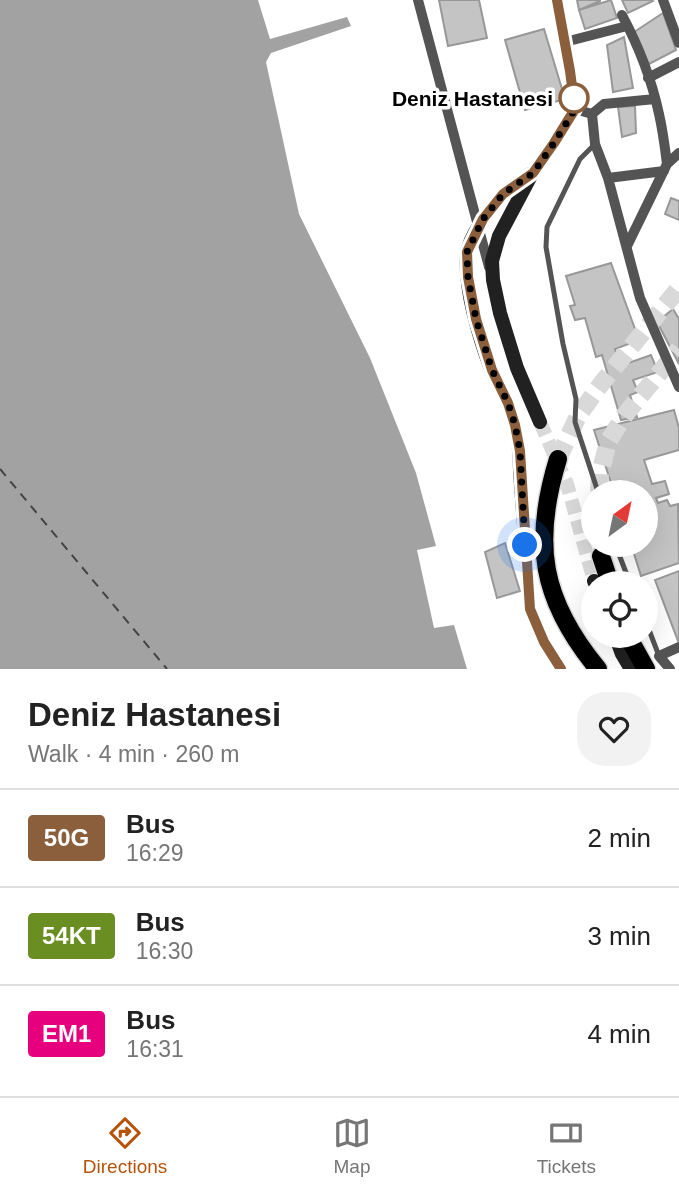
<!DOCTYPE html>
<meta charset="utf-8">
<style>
body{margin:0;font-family:Helvetica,sans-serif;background:#f2f2f2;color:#222;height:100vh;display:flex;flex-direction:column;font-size:26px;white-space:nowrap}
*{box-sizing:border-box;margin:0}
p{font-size:23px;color:#767676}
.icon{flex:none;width:38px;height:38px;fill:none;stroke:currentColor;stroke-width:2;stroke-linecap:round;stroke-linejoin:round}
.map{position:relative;height:669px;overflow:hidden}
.drawer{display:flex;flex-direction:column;background:#fff;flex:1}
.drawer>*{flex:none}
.badge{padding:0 14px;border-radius:5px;font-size:24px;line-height:46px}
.needle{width:46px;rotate:33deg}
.buttons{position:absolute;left:581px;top:480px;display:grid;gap:14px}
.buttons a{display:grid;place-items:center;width:77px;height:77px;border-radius:50%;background:#fff;box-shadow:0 7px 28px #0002;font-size:35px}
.you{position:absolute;width:35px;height:35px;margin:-18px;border:5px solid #fff;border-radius:50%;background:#1a73e8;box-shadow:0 0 0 10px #1a73e833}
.map>.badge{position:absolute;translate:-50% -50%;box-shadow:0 0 0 4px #fff}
.round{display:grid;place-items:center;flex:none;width:74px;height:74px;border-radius:28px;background:#f2f2f2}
.headline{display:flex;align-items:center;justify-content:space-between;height:119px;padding:0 28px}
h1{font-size:33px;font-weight:700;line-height:52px}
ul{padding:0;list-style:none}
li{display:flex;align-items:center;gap:21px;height:98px;padding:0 28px;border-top:2px solid #e0e0e0}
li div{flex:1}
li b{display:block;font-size:26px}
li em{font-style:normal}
li .badge{min-width:77px;font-weight:700;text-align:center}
.dock{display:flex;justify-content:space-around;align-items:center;height:98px;border-top:2px solid #e0e0e0;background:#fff;font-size:19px;color:#767676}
.dock a{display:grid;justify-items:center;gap:4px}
.dock .active{color:#b45309}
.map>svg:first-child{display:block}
.water{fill:#a2a2a2}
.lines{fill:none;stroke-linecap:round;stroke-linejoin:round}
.ferry{stroke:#434343;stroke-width:2;stroke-dasharray:9 7;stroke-linecap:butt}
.building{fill:#c4c4c4;stroke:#989898;stroke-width:2}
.secondary-tunnel{stroke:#d9d9d9;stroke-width:14;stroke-dasharray:14 7;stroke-linecap:butt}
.primary-tunnel{stroke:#d9d9d9;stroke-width:18;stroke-dasharray:18 9;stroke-linecap:butt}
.primary-casing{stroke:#dbdbdb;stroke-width:21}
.lane{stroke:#545454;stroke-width:5}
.street{stroke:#545454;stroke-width:10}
.secondary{stroke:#212121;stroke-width:14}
.primary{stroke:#000;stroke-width:18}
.line-casing{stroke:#fff;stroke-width:16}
.line{stroke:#8b5e3c;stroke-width:10}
.walk{stroke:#000;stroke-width:7;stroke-dasharray:0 12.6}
.stop-dot{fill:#fff;stroke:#8b5e3c;stroke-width:3.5}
.labels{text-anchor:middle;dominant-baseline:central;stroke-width:7;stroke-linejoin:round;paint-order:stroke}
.stop-label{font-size:21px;font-weight:bold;fill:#000;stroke:#fff;text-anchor:end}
</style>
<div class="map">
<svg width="679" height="669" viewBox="0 0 679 669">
<rect width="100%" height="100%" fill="#fff"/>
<path class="water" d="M 0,0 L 258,0 L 270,39 L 347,17 L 351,26 L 271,53 L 266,62 L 299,214 L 370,358 L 416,473 L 436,546 L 417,550 L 434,628 L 454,625 L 467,669 L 0,669 Z"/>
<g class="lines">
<path class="ferry" d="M 0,469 L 167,669"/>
</g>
<path class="building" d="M 439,0 L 479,0 L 487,38 L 448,46 Z
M 577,0 L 600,0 L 600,1 L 579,10 Z
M 611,0 L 617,18 L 585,29 L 579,10 Z
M 622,0 L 652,0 L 653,1 L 628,13 Z
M 663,13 L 676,50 L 645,66 L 631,34 Z
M 544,29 L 565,99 L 525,110 L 505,40 Z
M 624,37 L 633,88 L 613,92 L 607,45 Z
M 635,106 L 636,133 L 622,137 L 618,107 Z
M 671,198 L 679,201 L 679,220 L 665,214 Z
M 611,263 L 639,340 L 615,349 L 620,366 L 651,355 L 658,372 L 633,380 L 638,392 L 630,395 L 637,417 L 621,420 L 602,355 L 596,357 L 585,318 L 575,320 L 570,306 L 575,305 L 566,276 Z
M 673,309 L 679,319 L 679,364 L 657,322 Z
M 674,410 L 679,428 L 679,450 L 644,460 L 652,484 L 665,481 L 669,494 L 656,498 L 658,503 L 667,500 L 670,506 L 678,504 L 679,563 L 641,576 L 631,544 L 646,544 L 646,492 L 619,492 L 616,481 L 611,483 L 594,430 Z
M 505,543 L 520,591 L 497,598 L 485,552 Z
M 679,571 L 679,640 L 678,641 L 655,580 Z"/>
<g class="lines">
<path class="secondary-tunnel" d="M 540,422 L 567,484 L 594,581"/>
<path class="primary-tunnel" d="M 558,459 L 578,416 L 601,384 L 679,288
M 599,492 L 600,474 L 608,442 L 624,416 L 679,349"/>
<g class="primary-casing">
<path id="primary" d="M 558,459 C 532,543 541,600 598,669
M 601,556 L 610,583
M 627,635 L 646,669"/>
</g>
<path class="lane" d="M 595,144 L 580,159 L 547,227 L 546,247 L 563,344 L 576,399 L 575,422 L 598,492
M 615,544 L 630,583
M 646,622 L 659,656"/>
<path class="street" d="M 418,0 L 489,267
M 663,0 L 679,43
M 622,15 C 638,45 652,81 659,114 C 663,131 665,148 667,164
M 565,42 L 627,26
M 648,78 L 679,62
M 575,109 L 592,114 L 595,144 L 608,178 L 640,298 L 679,387
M 592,114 L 604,104 L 655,99
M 608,178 L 664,171
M 627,246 L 667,164 L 679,153
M 670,669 L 659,656 L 679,647"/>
<path class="secondary" d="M 533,172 C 523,180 512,187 503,195 C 490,208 469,236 467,254 C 464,287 479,338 491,369 C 496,381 503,391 508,403 C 517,425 520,447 520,471 L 530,609 L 544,642 L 561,669
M 540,422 L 517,368 L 500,313 L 493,280 L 492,261 L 499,236 L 533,172 L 554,143 L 575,109 L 570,71 L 557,0
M 594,581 L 595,583
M 615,635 L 622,654 L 631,669"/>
<use href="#primary" class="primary"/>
</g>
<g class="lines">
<g class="line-casing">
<path id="line" d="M 557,0 L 570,71 L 575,109 L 554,143 L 533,173 L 503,194 L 483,219 L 467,252 L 468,277 L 476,319 L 492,370 L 508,403 L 515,425 L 520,451 L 530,609 L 544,642 L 561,669"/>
</g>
<use href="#line" class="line"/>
<path class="walk" d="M 525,545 L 520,451 L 515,425 L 508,403 L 492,370 L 476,319 L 468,277 L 467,252 L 483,219 L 503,194 L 533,173 L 554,143 L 575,109 L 573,90 L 574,98"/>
</g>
<circle class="stop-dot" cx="574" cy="98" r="14"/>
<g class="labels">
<g class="stop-label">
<text x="553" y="98">Deniz Hastanesi</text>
</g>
</g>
</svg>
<div class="buttons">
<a><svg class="needle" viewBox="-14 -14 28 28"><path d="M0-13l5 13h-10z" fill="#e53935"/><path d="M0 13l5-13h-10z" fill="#767676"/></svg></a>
<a><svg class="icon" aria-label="locate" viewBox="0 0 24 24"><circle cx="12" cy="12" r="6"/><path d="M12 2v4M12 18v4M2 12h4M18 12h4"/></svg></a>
</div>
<div class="you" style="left:525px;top:545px"></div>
</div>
<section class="drawer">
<div class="headline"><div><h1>Deniz Hastanesi</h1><p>Walk · 4 min · 260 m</p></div><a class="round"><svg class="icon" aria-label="heart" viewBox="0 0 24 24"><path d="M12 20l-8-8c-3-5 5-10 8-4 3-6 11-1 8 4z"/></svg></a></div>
<ul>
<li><span class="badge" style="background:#8b5e3c;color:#fff">50G</span><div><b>Bus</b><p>16:29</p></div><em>2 min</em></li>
<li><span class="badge" style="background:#6b8e23;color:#fff">54KT</span><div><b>Bus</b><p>16:30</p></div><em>3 min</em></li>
<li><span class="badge" style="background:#e6007e;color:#fff">EM1</span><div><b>Bus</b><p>16:31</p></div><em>4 min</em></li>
</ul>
</section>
<nav class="dock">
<a class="active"><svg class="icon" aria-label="directions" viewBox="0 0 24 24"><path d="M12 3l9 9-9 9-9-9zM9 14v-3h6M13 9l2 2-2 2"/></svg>Directions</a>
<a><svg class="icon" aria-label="map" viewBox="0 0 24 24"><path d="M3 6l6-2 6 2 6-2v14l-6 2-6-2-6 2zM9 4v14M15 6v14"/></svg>Map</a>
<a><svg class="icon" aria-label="tickets" viewBox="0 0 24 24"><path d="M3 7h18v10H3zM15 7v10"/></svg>Tickets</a>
</nav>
